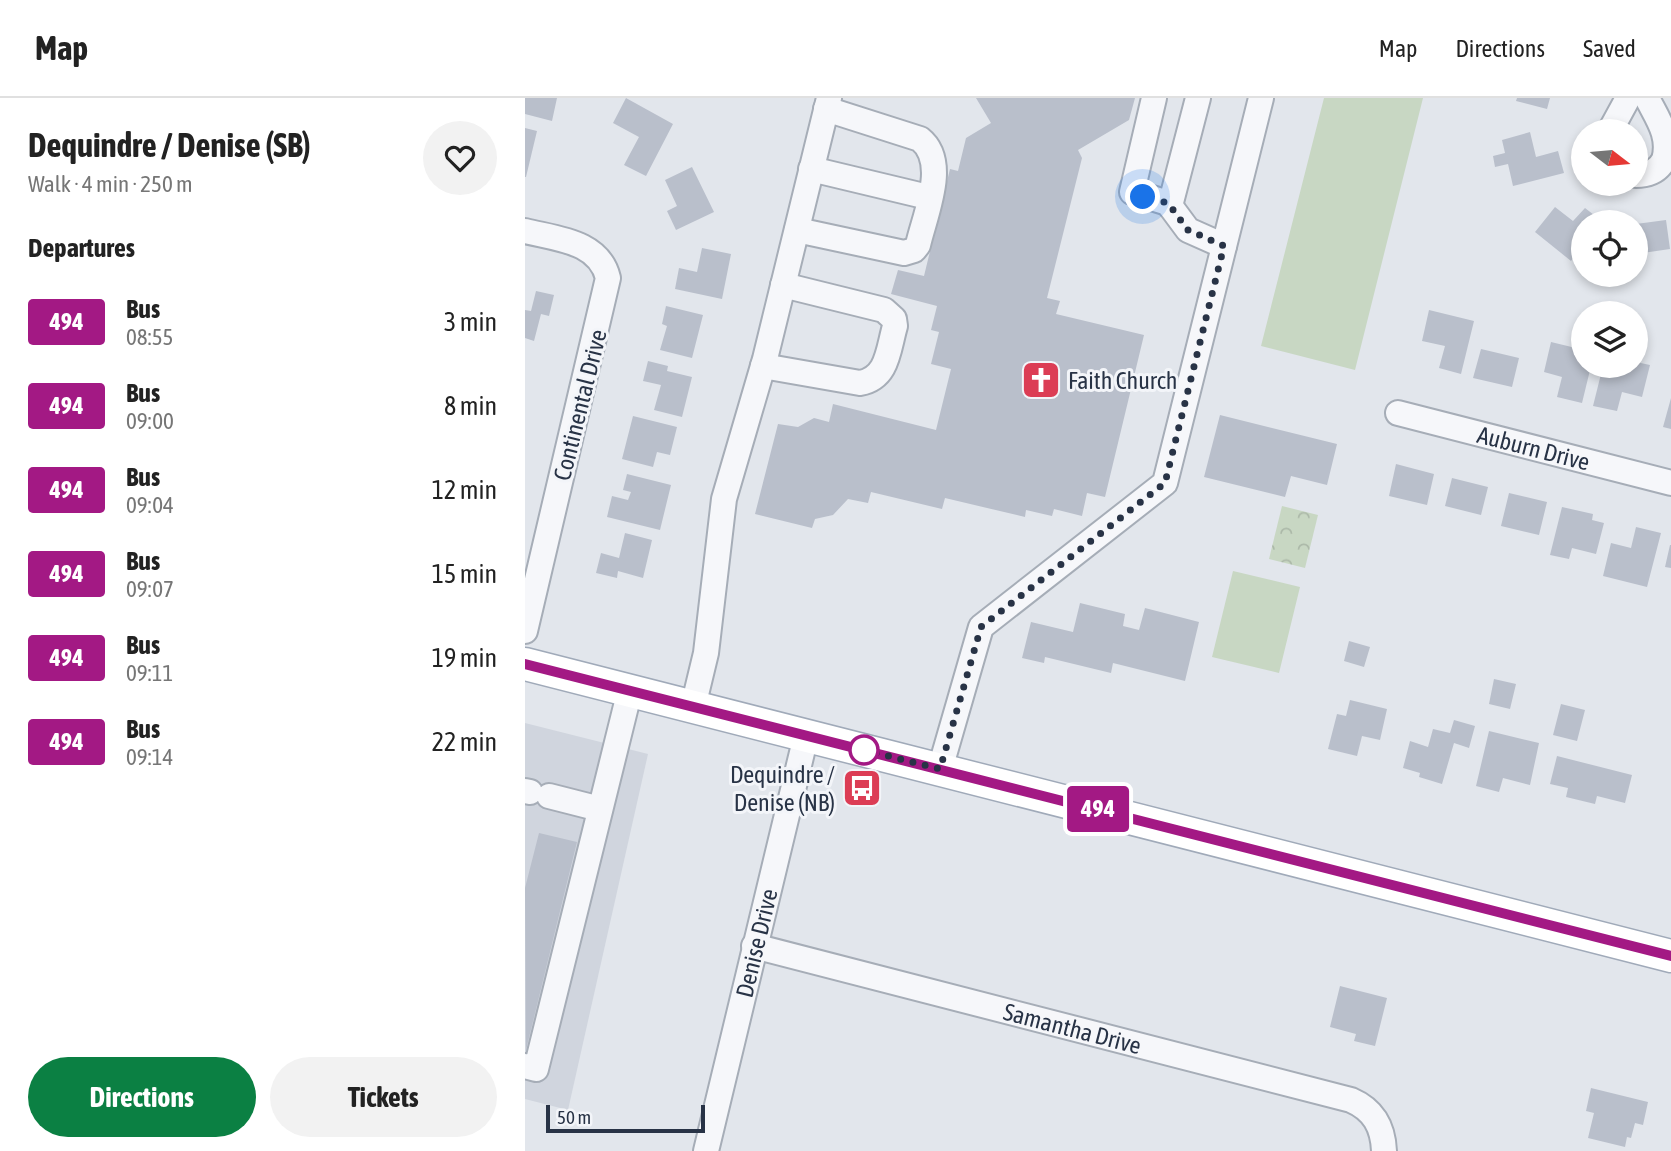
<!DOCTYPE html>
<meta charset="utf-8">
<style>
body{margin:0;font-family:"Asap Condensed",sans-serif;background:#f2f2f2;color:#222;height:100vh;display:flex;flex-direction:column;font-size:26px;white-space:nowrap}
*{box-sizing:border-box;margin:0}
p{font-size:23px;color:#767676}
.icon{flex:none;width:38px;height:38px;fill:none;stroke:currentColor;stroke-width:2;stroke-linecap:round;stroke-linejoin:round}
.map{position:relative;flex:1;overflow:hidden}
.sheet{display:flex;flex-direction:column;background:#fff;width:525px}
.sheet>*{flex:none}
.badge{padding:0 14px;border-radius:5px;font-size:24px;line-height:46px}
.needle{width:46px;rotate:106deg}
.buttons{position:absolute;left:1046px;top:21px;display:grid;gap:14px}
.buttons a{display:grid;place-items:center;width:77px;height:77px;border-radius:50%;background:#fff;box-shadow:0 4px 10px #0003;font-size:35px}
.scale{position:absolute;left:21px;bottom:18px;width:159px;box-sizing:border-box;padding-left:7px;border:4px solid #283346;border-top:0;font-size:19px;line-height:24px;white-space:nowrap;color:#283346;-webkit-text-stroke:5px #f3f5f9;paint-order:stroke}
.you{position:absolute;width:35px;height:35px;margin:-18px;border:5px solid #fff;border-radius:50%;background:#1a73e8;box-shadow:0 0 0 10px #1a73e833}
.map>.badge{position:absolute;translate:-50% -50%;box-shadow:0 0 0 4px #fff}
h2{padding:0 28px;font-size:26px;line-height:63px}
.round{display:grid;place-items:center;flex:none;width:74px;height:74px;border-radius:37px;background:#f2f2f2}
.head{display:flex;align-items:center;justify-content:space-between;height:119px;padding:0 28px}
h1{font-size:33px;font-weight:700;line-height:52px}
.primary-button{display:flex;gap:14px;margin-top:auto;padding:14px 28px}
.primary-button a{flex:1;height:80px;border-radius:42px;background:#0b8043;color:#fff;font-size:28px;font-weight:700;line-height:80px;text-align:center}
.primary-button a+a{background:#f2f2f2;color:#222}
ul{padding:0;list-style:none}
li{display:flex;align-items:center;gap:21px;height:84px;padding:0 28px}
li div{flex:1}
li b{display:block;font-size:26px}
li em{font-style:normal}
li .badge{min-width:77px;font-weight:700;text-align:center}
header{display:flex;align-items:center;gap:42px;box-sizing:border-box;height:98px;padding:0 35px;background:#fff;border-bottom:2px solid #e0e0e0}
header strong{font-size:33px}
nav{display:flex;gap:38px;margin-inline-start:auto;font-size:24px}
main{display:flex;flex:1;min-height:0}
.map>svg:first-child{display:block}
.built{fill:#d0d5de}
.grass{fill:#c8d7c3}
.park{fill:url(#park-crowns)}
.building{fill:#b9bfcb}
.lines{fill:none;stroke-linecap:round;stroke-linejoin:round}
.minor-casing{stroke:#a6adb7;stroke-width:28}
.major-casing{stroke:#a0aab9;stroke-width:35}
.minor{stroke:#f6f7fa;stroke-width:24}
.major{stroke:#fff;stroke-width:32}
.line-casing{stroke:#fff;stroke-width:16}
.line{stroke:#a31984;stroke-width:10}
.walk{stroke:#283346;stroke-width:7;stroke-dasharray:0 12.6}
.stop-dot{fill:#fff;stroke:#a31984;stroke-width:3.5}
.labels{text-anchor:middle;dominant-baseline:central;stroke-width:6;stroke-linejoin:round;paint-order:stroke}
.poi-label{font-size:24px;fill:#283346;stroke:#f3f5f9;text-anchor:start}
.street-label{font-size:24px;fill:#283346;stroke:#f3f5f9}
</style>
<header>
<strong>Map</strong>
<nav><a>Map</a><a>Directions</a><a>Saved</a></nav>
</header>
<main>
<section class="sheet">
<div class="head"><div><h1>Dequindre / Denise (SB)</h1><p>Walk · 4 min · 250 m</p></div><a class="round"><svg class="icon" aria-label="heart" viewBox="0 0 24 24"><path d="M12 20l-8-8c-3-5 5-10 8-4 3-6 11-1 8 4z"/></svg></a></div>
<h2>Departures</h2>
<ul>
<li><span class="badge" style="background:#a31984;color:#fff">494</span><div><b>Bus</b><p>08:55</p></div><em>3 min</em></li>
<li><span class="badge" style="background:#a31984;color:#fff">494</span><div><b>Bus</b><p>09:00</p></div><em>8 min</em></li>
<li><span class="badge" style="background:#a31984;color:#fff">494</span><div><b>Bus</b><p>09:04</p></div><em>12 min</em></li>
<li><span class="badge" style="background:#a31984;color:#fff">494</span><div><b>Bus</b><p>09:07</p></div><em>15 min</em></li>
<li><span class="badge" style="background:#a31984;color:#fff">494</span><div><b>Bus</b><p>09:11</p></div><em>19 min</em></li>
<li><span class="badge" style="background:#a31984;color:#fff">494</span><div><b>Bus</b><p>09:14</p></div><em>22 min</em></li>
</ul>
<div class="primary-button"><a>Directions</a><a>Tickets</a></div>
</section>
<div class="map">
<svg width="1146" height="1053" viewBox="0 0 1146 1053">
<defs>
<pattern id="park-crowns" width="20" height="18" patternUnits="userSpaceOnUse" patternTransform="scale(1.75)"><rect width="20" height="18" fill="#c8d7c3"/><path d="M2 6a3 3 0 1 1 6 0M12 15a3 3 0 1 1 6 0" fill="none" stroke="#acb9a9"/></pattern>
</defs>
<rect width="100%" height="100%" fill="#e2e6ec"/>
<path class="built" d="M 0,625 L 123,656 L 43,1012 L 0,1001 Z"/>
<path class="grass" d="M 799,0 L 898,0 L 830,272 L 736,248 Z
M 708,473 L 775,489 L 754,575 L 687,559 Z"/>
<path class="park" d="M 757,408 L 793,417 L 780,470 L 744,461 Z"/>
<path class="building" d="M 0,0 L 32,0 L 27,23 L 0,16 Z
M 101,0 L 148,26 L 121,78 L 99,67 L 114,39 L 88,25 Z
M 451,0 L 610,0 L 604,22 L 553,52 L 557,60 L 522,200 L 535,203 L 531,216 L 619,237 L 580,399 L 562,395 L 557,418 L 529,411 L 527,418 L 501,412 L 500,419 L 420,400 L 417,411 L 346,394 L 343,405 L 323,401 L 308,417 L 290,421 L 287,430 L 230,416 L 253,326 L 273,329 L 289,320 L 304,324 L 308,306 L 411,332 L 426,271 L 406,266 L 414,234 L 406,232 L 412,208 L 366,196 L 373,172 L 399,178 L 425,71 L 433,73 L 441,40 L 466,25 Z
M 992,0 L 1025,0 L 1022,11 L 991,3 Z
M 0,30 L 12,33 L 1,79 L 0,79 Z
M 1005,34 L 1011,59 L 1033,53 L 1039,75 L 988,88 L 983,66 L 970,69 L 968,58 L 980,55 L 977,42 Z
M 167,69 L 189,114 L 151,132 L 142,113 L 152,108 L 140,82 Z
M 1030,109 L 1048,123 L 1060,110 L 1078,124 L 1059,124 L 1059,146 L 1046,163 L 1010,134 Z
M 1141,122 L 1145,151 L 1111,156 L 1111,126 Z
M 177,150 L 206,156 L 197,201 L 150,191 L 154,170 L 172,174 Z
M 11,193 L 29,197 L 24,218 L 16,216 L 9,243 L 0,240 L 0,212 L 6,213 Z
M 141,208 L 178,217 L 167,260 L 135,252 L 142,228 L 137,226 Z
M 904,212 L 949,223 L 936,276 L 914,270 L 920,248 L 897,243 Z
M 1026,244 L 1059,252 L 1059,268 L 1066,268 L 1057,305 L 1032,299 L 1037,279 L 1019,274 Z
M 956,251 L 994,260 L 987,289 L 948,280 Z
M 123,263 L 143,268 L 142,273 L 167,279 L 157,319 L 129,312 L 136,287 L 118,283 Z
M 1111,264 L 1125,267 L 1117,299 L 1097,294 L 1092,313 L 1068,308 L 1078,268 L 1111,268 Z
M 1146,300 L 1146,331 L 1138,329 Z
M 695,317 L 812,346 L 802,387 L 766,378 L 760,399 L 679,379 Z
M 108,318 L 152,329 L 145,357 L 132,354 L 128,369 L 97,361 Z
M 871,366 L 909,376 L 902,407 L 864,398 Z
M 102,376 L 146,387 L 135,432 L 82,419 L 87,398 L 103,402 L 106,394 L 98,392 Z
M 927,380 L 963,389 L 956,417 L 920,408 Z
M 984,395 L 1022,404 L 1014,437 L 976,428 Z
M 1037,409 L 1068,416 L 1067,422 L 1079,425 L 1071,456 L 1047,450 L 1044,461 L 1025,457 Z
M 1111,429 L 1136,435 L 1122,489 L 1078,478 L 1086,445 L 1106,450 Z
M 100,435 L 127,442 L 118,480 L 93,473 L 92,480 L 71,475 L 76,455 L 94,460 Z
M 1145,447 L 1146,447 L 1146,470 L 1140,469 Z
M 555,505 L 600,516 L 598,528 L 614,532 L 620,510 L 674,524 L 660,583 L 588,565 L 586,575 L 520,559 L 519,565 L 497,560 L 506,524 L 548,534 Z
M 824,543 L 845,549 L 839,569 L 819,563 Z
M 969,581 L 991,586 L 985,611 L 964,606 Z
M 825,602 L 862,611 L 855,642 L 837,638 L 832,658 L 803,651 L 812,616 L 821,618 Z
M 1036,606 L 1060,612 L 1052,643 L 1028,637 Z
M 929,622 L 950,628 L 944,650 L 929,645 L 917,686 L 894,679 L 895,675 L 878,670 L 885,643 L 903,649 L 908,631 L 925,635 Z
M 964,633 L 1014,645 L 1005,687 L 978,680 L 974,694 L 951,688 Z
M 1032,658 L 1107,677 L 1100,705 L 1072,698 L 1070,706 L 1041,699 L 1043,690 L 1025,686 Z
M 14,735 L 52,744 L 1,952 L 0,790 Z
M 815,888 L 862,900 L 850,948 L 829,943 L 831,936 L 805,929 Z
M 1066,990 L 1123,1004 L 1118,1027 L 1110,1025 L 1106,1040 L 1102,1039 L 1100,1049 L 1063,1040 L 1069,1015 L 1061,1013 Z"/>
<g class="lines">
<g class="minor-casing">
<g id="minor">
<path d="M 629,0 L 607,94 L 643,105 L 663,132 L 699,148"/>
<path d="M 1085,33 L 1103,0"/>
<path d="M 286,71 L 403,99"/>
<path d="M 1111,77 C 1124,77 1133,73 1139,62 C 1146,38 1132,20 1122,0"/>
<path d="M 645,108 L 673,0"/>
<path d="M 272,132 L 379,155 L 389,152 L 393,147 C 400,116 424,64 395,41 L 301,11"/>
<path d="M 0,133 C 32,141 74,143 83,180 L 0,533"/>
<path d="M 238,268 L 335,285 C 363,280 363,252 370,228 L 369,221 L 359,212 L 258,187"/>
<path id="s1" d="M 873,315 L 1146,385"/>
<path d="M 168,609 L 181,555 L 199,401 L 240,261 L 304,0"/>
<path d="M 415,671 L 456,529 L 640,385 L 736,0"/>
<path d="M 0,693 L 5,694"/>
<path d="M 24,698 L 75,711"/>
<path id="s2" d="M 229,848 L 826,1002 C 849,1012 858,1029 859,1053"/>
<path d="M 0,968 L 11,971 L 105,592"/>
<path id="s3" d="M 181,1053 L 281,638"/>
</g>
</g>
<g class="major-casing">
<path id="major" d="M 0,566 L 1146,858"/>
</g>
<use href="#minor" class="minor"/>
<use href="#major" class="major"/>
</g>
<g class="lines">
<g class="line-casing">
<path id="line" d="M 0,566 L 1146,858"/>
</g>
<use href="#line" class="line"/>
<path class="walk" d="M 339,652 L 415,671 L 456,529 L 640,385 L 699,148 L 663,132 L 643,105 L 618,99"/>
</g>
<defs>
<g id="church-square" transform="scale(2.0125)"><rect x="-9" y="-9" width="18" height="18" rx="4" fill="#dc3d55" stroke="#f3f5f9"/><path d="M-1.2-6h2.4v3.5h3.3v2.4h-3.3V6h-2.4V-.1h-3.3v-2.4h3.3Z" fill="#fff"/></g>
<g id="bus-square" transform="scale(2.0125)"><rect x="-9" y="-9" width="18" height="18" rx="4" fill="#dc3d55" stroke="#f3f5f9"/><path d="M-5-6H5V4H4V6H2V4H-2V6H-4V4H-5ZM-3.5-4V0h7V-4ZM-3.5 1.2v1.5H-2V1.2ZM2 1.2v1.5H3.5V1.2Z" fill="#fff"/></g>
</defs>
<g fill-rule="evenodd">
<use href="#church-square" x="516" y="282"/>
<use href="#bus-square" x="337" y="690"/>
</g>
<circle class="stop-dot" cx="339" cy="652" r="14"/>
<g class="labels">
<g class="poi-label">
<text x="543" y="282">Faith Church</text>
<text x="310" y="676" text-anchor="end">Dequindre /<tspan x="310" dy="28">Denise (NB)</tspan></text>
</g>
<g class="street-label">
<text transform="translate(55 307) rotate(-76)">Continental Drive</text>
<text stroke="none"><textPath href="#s1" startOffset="140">Auburn Drive</textPath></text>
<text stroke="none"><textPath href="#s3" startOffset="214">Denise Drive</textPath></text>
<text stroke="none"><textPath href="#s2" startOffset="329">Samantha Drive</textPath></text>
</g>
</g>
</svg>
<div class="buttons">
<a><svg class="needle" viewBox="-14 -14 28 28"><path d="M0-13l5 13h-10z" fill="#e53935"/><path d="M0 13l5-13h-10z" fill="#767676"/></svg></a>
<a><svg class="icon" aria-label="locate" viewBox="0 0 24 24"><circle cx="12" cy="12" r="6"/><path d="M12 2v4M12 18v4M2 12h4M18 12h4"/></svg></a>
<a><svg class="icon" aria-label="layers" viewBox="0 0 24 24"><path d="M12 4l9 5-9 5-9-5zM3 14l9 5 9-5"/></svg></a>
</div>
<div class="scale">50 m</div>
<div class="you" style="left:618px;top:99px"></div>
<b class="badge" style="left:573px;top:711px;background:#a31984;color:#fff">494</b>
</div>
</main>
